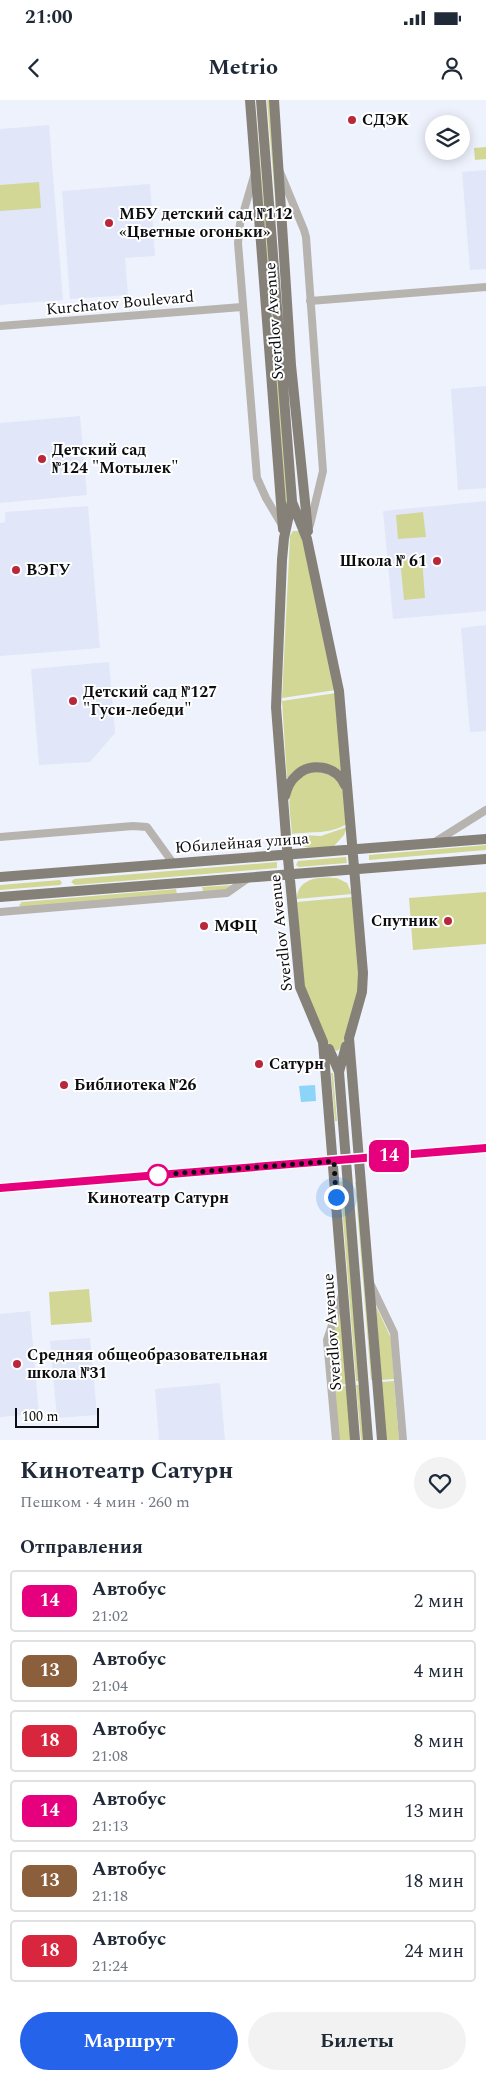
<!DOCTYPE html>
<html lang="ru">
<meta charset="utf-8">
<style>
body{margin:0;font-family:Spectral,serif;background:#f2f2f3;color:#1f2937;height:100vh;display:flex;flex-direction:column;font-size:19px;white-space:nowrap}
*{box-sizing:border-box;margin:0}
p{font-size:16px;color:#747a83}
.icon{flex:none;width:28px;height:28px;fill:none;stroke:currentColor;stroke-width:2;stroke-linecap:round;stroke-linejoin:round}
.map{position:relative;height:1340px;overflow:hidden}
.details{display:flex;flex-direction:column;background:#fff;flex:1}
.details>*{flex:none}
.badge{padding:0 10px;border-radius:8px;font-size:18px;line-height:32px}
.fabs{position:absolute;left:425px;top:15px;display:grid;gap:10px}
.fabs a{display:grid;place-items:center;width:45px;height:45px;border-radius:50%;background:#fff;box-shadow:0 2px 12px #0003;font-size:25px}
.scale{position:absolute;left:15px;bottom:12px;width:84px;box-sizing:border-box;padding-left:5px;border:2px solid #0c0d10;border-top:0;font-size:14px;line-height:18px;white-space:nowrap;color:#0c0d10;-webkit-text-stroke:4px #fff;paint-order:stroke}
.you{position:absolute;width:25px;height:25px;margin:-12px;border:4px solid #fff;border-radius:50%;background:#1a73e8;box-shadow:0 0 0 8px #1a73e833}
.map>.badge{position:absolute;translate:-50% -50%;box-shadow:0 0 0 2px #fff}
h2{padding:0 20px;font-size:19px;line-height:45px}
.round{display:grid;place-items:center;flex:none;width:52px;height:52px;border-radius:26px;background:#f2f2f3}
.headline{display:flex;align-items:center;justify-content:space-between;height:85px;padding:0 20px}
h1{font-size:24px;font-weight:700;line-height:38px}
.action{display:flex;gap:10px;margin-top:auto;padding:10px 20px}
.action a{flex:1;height:58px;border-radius:30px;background:#2563eb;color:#fff;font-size:20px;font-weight:700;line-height:58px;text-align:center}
.action a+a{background:#f2f2f3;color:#1f2937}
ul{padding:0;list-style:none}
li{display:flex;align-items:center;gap:15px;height:62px;margin:0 10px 8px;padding:0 10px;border:2px solid #e0e1e3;border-radius:5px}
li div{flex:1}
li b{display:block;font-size:19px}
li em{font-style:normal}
li .badge{min-width:55px;font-weight:700;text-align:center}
.status{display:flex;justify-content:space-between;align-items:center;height:35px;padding:0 25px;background:#fff;direction:ltr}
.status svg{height:14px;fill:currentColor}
header{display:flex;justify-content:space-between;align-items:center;height:65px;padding:0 20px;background:#fff;font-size:22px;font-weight:700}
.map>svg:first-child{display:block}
.built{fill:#e1e7f8}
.green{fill:#d2d796}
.water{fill:#8cd4f8}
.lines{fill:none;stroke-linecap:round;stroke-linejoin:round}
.minor{stroke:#b7b4b0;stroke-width:8}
.major{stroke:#858179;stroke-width:10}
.line-casing{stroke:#fff;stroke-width:11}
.line{stroke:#e6007e;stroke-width:8}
.walk{stroke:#0c0d10;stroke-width:5;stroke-dasharray:0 9}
.poi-dot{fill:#b8273a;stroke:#fff;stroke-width:2}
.stop-dot{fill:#fff;stroke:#e6007e;stroke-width:2.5}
.labels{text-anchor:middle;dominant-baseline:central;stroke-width:4;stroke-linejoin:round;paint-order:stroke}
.poi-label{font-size:16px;font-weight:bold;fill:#0c0d10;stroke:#fff;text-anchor:start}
.street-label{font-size:16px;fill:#0c0d10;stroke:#fff}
.stop-label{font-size:16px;font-weight:bold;fill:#0c0d10;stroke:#fff}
</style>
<div class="status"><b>21:00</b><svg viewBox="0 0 49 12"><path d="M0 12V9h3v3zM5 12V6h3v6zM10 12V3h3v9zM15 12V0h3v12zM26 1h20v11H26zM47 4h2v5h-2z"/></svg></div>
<header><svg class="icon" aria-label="back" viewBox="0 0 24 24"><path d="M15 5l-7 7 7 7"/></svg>Metrio<svg class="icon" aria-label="person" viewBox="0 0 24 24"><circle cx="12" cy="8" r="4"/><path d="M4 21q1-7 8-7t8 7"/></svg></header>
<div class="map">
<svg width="486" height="1340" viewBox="0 0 486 1340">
<rect width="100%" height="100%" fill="#eef2fc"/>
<path class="built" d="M 49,25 L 63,200 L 0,205 L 0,29 Z
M 486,70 L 486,169 L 470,170 L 462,72 Z
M 150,84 L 155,156 L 125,158 L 128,195 L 70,199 L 62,91 Z
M 486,286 L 486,388 L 458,390 L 451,289 Z
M 80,316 L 87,395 L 0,403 L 0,323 Z
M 486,401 L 486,511 L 393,519 L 383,411 Z
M 88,406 L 100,548 L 0,556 L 0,423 L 5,422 L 5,412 Z
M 486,525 L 486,631 L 470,632 L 461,528 Z
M 109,562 L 115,633 L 90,662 L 39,665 L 31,569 Z
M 30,1211 L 39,1314 L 0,1317 L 0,1214 Z
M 90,1238 L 97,1315 L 57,1318 L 50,1241 Z
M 220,1283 L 225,1340 L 159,1340 L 155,1289 Z"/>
<path class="green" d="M 255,0 L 272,197 L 268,197 Z
M 267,0 L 270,0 L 283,196 Z
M 486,47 L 486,59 L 475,60 L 474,48 Z
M 39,82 L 41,108 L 0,111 L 0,85 Z
M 269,200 L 272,200 L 288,403 L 286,405 Z
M 423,412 L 426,437 L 398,439 L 396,415 Z
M 293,431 L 299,431 L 303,435 L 336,590 L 282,598 L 290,436 Z
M 422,458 L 425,498 L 404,500 L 400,460 Z
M 336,593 L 344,675 L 329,665 L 287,678 L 282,601 Z
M 311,671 C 349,675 344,691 348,723 C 331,735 311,731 292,734 C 290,706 282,686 311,671 Z
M 347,727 L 344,735 L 334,746 C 319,747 302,753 293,737 L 302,735 L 321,736 Z
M 486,745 L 486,750 L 369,760 L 369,755 Z
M 346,757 L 347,763 L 299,767 L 296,765 L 298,761 Z
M 277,762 L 277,768 L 75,785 L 71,782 L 74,779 Z
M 337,778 L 347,783 L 352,794 L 297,799 C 297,778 320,776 337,778 Z
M 60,780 L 62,783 L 60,785 L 0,790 L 0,785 Z
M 233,785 L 226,791 L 203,791 L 202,787 Z
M 176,789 L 177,794 L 21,807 L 19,805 L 22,802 Z
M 486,792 L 486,844 L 413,850 L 409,798 Z
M 352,797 L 360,878 L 358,891 L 342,947 L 337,951 L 330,947 L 304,891 L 297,802 Z
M 331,973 L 333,973 L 337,1021 L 335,1021 Z
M 342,1081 L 343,1082 L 359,1281 L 356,1281 L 340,1082 Z
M 355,1082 L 357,1082 L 374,1280 L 371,1280 Z
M 89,1189 L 92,1222 L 51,1225 L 49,1192 Z
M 376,1206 L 391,1238 L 394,1279 L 381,1280 Z
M 340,1210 L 347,1284 L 333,1285 L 330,1241 Z
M 394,1281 L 399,1340 L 386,1340 L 381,1282 Z
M 356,1285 L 359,1285 L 364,1340 L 361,1340 Z
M 347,1286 L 351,1340 L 338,1340 L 334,1287 Z"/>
<path class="water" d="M 315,985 L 316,1001 L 301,1002 L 299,986 Z"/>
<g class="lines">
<path class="minor" d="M 280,72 L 304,130 L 306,137 L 323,371 L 310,425
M 254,76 L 240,124 L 238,143 L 257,378 L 266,398 L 282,425
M 310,201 L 486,187
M 0,226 L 242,207
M 0,737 L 133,726 L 147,727 L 173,763
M 435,742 L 486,710
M 0,812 L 227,793 L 247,779
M 371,1185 L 394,1233 L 403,1340
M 336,1340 L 327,1240 L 342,1195"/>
<path class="major" d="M 250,0 L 283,429
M 261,0 L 292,401 L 284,438 L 282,460 L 276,607 L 286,737 L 300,887 L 323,942 L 355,1340
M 274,0 L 291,265 L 308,431
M 292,402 L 307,439 L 339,591 L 363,873 L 362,892 L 349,938 L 382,1340
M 285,696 C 287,688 290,681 296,676 C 310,661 337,666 345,685
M 0,777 L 486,739
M 0,797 L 486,759
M 329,949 L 339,972 L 368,1340
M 339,972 L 346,946
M 0,1088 L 486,1048"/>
</g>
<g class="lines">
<g class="line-casing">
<path id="line" d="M 0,1088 L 486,1048"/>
</g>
<use href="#line" class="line"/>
<path class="walk" d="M 158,1075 L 334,1061 L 336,1097"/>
</g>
<g class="poi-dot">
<circle cx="352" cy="20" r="5"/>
<circle cx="109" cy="123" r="5"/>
<circle cx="42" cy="359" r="5"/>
<circle cx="437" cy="461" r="5"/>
<circle cx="16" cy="470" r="5"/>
<circle cx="73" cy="601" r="5"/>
<circle cx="448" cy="821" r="5"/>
<circle cx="204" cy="826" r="5"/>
<circle cx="259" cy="964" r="5"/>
<circle cx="64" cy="985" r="5"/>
<circle cx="17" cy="1264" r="5"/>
</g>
<circle class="stop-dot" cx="158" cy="1075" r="10"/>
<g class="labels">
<g class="poi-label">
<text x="362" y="20">СДЭК</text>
<text x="119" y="114">МБУ детский сад №112<tspan x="119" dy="18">«Цветные огоньки»</tspan></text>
<text x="52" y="350">Детский сад<tspan x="52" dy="18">№124 "Мотылек"</tspan></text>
<text x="427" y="461" text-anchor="end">Школа № 61</text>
<text x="26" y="470">ВЭГУ</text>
<text x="83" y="592">Детский сад №127<tspan x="83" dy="18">"Гуси-лебеди"</tspan></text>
<text x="438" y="821" text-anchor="end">Спутник</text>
<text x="214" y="826">МФЦ</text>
<text x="269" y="964">Сатурн</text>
<text x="74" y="985">Библиотека №26</text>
<text x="27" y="1255">Средняя общеобразовательная<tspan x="27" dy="18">школа №31</tspan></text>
</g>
<g class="street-label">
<text transform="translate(120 203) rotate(-5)">Kurchatov Boulevard</text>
<text transform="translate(274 221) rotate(-94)">Sverdlov Avenue</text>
<text transform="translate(242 743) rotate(-4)">Юбилейная улица</text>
<text transform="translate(281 833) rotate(-96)">Sverdlov Avenue</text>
<text transform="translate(332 1232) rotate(-94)">Sverdlov Avenue</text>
</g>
<g class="stop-label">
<text x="158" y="1098">Кинотеатр Сатурн</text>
</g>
</g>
</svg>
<div class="fabs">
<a><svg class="icon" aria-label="layers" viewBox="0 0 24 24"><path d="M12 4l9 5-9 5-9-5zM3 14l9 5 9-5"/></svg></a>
</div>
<div class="scale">100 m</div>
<div class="you" style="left:336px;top:1097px"></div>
<b class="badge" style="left:389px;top:1056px;background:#e6007e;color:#fff">14</b>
</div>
<section class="details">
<div class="headline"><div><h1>Кинотеатр Сатурн</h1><p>Пешком · 4 мин · 260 m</p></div><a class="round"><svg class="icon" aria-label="heart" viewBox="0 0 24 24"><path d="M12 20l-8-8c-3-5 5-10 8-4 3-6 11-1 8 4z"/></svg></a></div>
<h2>Отправления</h2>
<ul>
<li><span class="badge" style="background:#e6007e;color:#fff">14</span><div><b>Автобус</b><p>21:02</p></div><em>2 мин</em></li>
<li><span class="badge" style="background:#8b5e3c;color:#fff">13</span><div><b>Автобус</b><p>21:04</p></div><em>4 мин</em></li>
<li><span class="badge" style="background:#d7263d;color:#fff">18</span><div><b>Автобус</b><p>21:08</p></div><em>8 мин</em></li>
<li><span class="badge" style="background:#e6007e;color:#fff">14</span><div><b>Автобус</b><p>21:13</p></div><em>13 мин</em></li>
<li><span class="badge" style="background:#8b5e3c;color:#fff">13</span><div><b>Автобус</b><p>21:18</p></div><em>18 мин</em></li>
<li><span class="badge" style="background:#d7263d;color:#fff">18</span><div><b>Автобус</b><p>21:24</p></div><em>24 мин</em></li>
</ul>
<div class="action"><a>Маршрут</a><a>Билеты</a></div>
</section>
